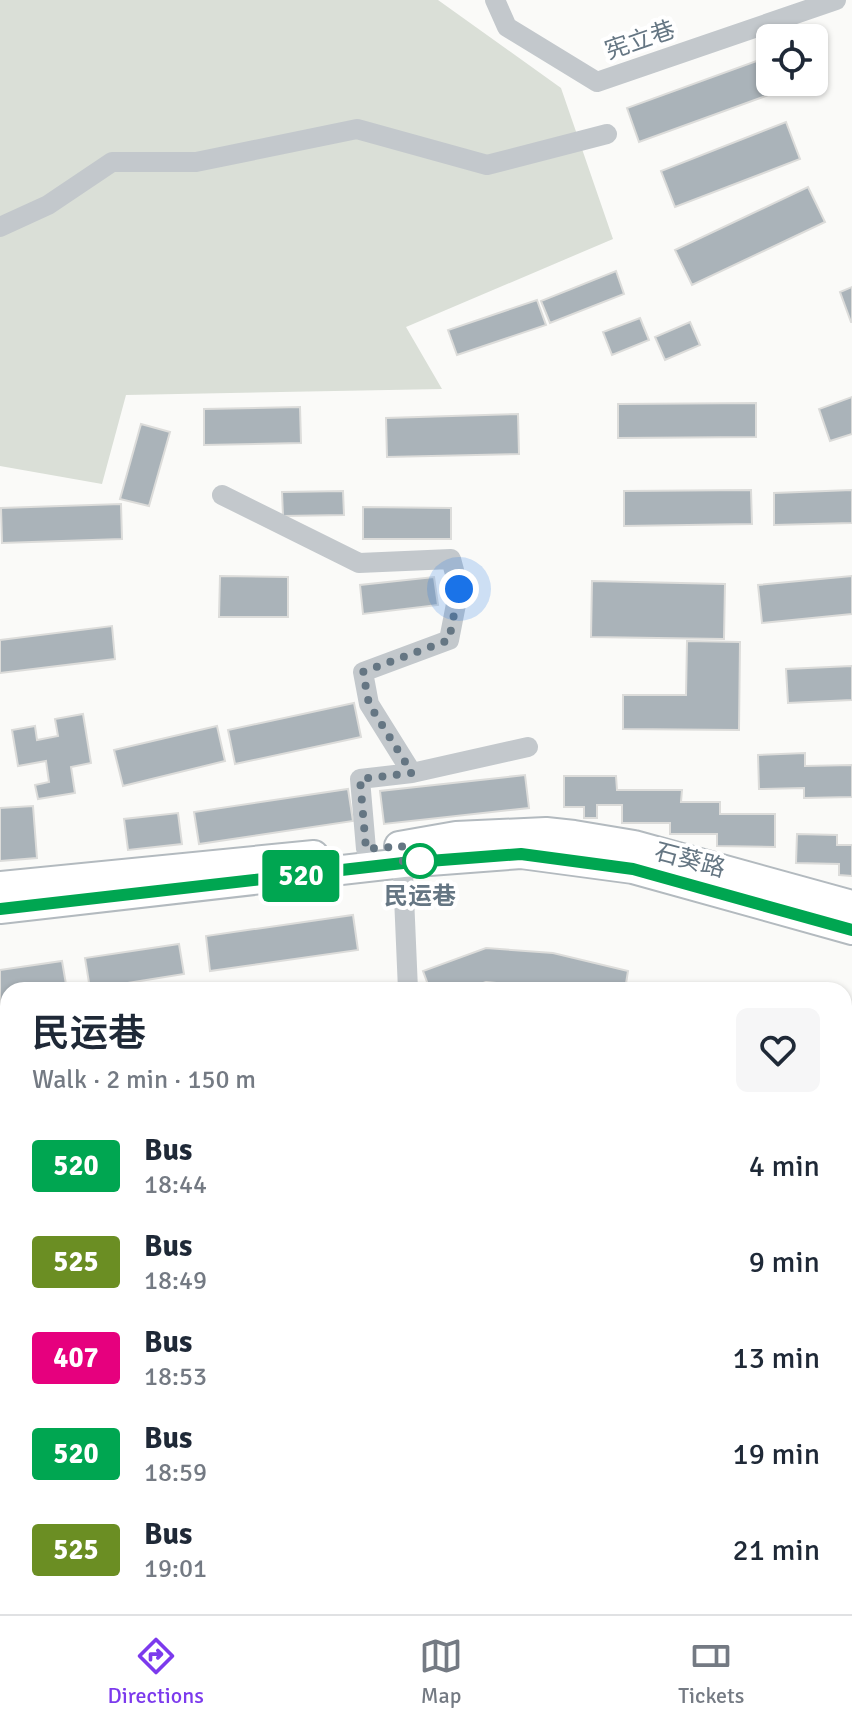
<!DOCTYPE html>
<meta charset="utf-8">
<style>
body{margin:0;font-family:Signika,"Noto Sans SC",sans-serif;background:#f6f6f7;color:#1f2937;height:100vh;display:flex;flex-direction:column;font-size:30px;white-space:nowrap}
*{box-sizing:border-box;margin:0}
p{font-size:26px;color:#747a83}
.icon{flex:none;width:44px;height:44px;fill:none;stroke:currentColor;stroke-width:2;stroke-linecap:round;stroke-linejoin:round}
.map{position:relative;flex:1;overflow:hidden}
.side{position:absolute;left:0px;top:982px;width:852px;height:632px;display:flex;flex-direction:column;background:#fff;border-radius:24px 24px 0 0;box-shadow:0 2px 6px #0004}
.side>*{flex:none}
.badge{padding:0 16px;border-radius:6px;font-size:28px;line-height:52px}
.fabs{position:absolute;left:756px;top:24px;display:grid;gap:16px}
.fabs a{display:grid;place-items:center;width:72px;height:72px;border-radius:12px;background:#fff;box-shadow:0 2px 6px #0004;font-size:40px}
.you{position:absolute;width:40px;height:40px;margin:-20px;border:6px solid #fff;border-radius:50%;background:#1a73e8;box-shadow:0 0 0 12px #1a73e833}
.map>.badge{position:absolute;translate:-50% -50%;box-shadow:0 0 0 4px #fff}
.round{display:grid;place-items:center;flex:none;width:84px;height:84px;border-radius:12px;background:#f6f6f7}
.summary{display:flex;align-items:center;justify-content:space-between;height:136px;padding:0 32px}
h1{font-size:38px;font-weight:600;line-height:60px}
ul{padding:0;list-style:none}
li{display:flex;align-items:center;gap:24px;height:96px;padding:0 32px}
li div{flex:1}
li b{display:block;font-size:30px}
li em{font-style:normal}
li .badge{min-width:88px;font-weight:700;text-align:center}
.tab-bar{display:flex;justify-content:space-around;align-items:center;height:112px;border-top:2px solid #e0e1e3;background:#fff;font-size:22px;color:#747a83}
.tab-bar a{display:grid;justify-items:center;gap:4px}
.tab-bar .active{color:#7c3aed}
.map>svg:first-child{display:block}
.green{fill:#dadfd7}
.building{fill:#aab3b9;stroke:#dcdcda;stroke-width:2}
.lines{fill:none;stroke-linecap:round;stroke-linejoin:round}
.secondary-casing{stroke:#b3babf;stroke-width:32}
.street{stroke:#c3c8cc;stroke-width:20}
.secondary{stroke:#fff;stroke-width:28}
.line-casing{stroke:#fff;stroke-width:18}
.line{stroke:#00a651;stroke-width:12}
.walk{stroke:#657683;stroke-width:8;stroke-dasharray:0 14.4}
.stop-dot{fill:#fff;stroke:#00a651;stroke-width:4}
.labels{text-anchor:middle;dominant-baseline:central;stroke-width:8;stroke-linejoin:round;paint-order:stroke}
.street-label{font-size:24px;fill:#657683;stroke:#fff}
.stop-label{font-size:24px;font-weight:bold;fill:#657683;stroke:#fff}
</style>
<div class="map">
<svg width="852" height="1614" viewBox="0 0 852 1614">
<rect width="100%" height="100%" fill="#fafaf8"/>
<path class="green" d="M 0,0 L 438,0 L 561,88 L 613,239 L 406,327 L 442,389 L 126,395 L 102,484 L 0,466 Z
M 844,1439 L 852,1444 L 852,1614 L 264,1614 L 278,1606 L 844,1606 Z"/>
<path class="building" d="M 762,59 L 774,93 L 639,142 L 627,108 Z
M 786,122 L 800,159 L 675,207 L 661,171 Z
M 808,187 L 825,222 L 692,285 L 675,250 Z
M 616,271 L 624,294 L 550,323 L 541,301 Z
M 852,287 L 852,322 L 851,322 L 840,292 Z
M 537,300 L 546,325 L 457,355 L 448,330 Z
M 640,318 L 649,340 L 612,355 L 603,332 Z
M 690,322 L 700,345 L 665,360 L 655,337 Z
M 852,397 L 852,434 L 830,441 L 819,409 Z
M 756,403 L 756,437 L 618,438 L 618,404 Z
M 300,407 L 301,443 L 204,445 L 204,409 Z
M 518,414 L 519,454 L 387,457 L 386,418 Z
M 141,424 L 170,432 L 149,506 L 120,499 Z
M 751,490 L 752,524 L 624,526 L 624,491 Z
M 852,490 L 852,523 L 774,525 L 774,493 Z
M 343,491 L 344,515 L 283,516 L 282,492 Z
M 121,504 L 122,539 L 2,543 L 1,508 Z
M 363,507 L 451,508 L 451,539 L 363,539 Z
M 220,576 L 288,577 L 288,617 L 219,617 Z
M 852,576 L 852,614 L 762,623 L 758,585 Z
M 434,577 L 438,605 L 363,614 L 360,585 Z
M 592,581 L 725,584 L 724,639 L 591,637 Z
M 112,626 L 115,659 L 0,673 L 0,640 Z
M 687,641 L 740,642 L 739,730 L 623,729 L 623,695 L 686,695 Z
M 852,666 L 852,700 L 788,703 L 786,669 Z
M 354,703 L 361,737 L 235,764 L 228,730 Z
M 83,714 L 91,763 L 71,767 L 75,793 L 38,799 L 35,785 L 49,782 L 46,761 L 18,766 L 12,730 L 35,726 L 37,740 L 58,736 L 55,719 Z
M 217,726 L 225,761 L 123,786 L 114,750 Z
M 805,753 L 805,766 L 852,765 L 852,797 L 804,798 L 804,788 L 759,789 L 758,755 Z
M 525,775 L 529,808 L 384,824 L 380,791 Z
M 564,776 L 616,776 L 617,790 L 682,790 L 681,802 L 720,802 L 720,814 L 775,814 L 775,847 L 717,846 L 717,834 L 670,834 L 670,823 L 622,823 L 622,805 L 597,805 L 597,818 L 584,818 L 584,807 L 564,807 Z
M 348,789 L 353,821 L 199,844 L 194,812 Z
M 33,806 L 37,858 L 0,861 L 0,808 Z
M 178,813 L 182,844 L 128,850 L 124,819 Z
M 797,834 L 837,835 L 837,845 L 852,845 L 852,876 L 839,875 L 839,864 L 796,863 Z
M 353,915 L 358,950 L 210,971 L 206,936 Z
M 179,944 L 184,974 L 90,989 L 85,958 Z
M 486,948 L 553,953 L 628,971 L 625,990 L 570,990 L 486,982 L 463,990 L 430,990 L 423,971 Z
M 62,961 L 67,990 L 8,990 L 8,1008 L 0,1009 L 0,970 Z
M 844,1027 L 852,1029 L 852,1058 L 844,1056 Z
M 0,1071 L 8,1071 L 8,1109 L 0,1109 Z
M 0,1358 L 8,1361 L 8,1384 L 0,1401 Z
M 844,1360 L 852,1363 L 852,1397 L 844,1393 Z
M 0,1479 L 8,1483 L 8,1538 L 0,1534 Z
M 120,1606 L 186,1606 L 191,1614 L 107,1614 Z"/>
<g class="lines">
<g class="secondary-casing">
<path id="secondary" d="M 399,846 L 456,836 L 546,832 L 574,835 L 634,845 L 852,905
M 0,886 L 314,855
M 0,909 L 403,863 L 521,854 L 633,869 L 852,930"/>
</g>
<path class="street" d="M 495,0 L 507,27 L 597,82 L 836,0
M 0,227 L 48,205 L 112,162 L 196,162 L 357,129 L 487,165 L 607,134
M 222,495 L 359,563 L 451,559 L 459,589 L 449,640 L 363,672 L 369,704 L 412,773
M 366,849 L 360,779 L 412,773 L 528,747
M 402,850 L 408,990
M 844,1186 L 852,1172
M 0,1245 L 8,1243
M 844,1334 L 852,1338
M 0,1433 L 8,1437
M 844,1442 L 852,1444"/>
<use href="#secondary" class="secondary"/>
</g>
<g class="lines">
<g class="line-casing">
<path id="line" d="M 0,909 L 403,863 L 521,854 L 633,869 L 852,930"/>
</g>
<use href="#line" class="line"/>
<path class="walk" d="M 420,861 L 432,860 L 403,863 L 402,846 L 366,849 L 360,779 L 412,773 L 369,704 L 363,672 L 449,640 L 459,589"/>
</g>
<circle class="stop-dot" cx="420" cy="861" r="16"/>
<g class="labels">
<g class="street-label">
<text transform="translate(640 40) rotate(-19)">宪立巷</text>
<text transform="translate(690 860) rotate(15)">石葵路</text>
</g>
<g class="stop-label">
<text x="420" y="896">民运巷</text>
</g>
</g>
</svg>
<div class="fabs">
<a><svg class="icon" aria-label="locate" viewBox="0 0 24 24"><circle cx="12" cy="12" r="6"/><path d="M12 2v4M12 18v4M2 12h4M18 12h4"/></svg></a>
</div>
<div class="you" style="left:459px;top:589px"></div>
<b class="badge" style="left:301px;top:876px;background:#00a651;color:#fff">520</b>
<section class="side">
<div class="summary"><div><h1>民运巷</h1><p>Walk · 2 min · 150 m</p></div><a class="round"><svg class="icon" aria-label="heart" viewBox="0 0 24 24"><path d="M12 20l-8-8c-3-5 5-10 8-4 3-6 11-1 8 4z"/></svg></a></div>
<ul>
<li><span class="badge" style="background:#00a651;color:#fff">520</span><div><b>Bus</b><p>18:44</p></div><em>4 min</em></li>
<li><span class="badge" style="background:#6b8e23;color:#fff">525</span><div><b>Bus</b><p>18:49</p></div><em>9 min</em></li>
<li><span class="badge" style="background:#e6007e;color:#fff">407</span><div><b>Bus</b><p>18:53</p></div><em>13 min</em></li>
<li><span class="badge" style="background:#00a651;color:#fff">520</span><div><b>Bus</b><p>18:59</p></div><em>19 min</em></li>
<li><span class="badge" style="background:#6b8e23;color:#fff">525</span><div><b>Bus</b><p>19:01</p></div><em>21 min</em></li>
</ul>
</section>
</div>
<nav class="tab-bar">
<a class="active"><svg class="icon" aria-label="directions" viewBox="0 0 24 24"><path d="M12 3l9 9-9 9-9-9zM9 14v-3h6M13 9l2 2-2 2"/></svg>Directions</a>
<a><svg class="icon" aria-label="map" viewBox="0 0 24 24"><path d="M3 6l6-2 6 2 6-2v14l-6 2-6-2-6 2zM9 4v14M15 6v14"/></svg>Map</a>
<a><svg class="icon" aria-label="tickets" viewBox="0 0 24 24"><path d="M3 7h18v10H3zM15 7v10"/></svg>Tickets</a>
</nav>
